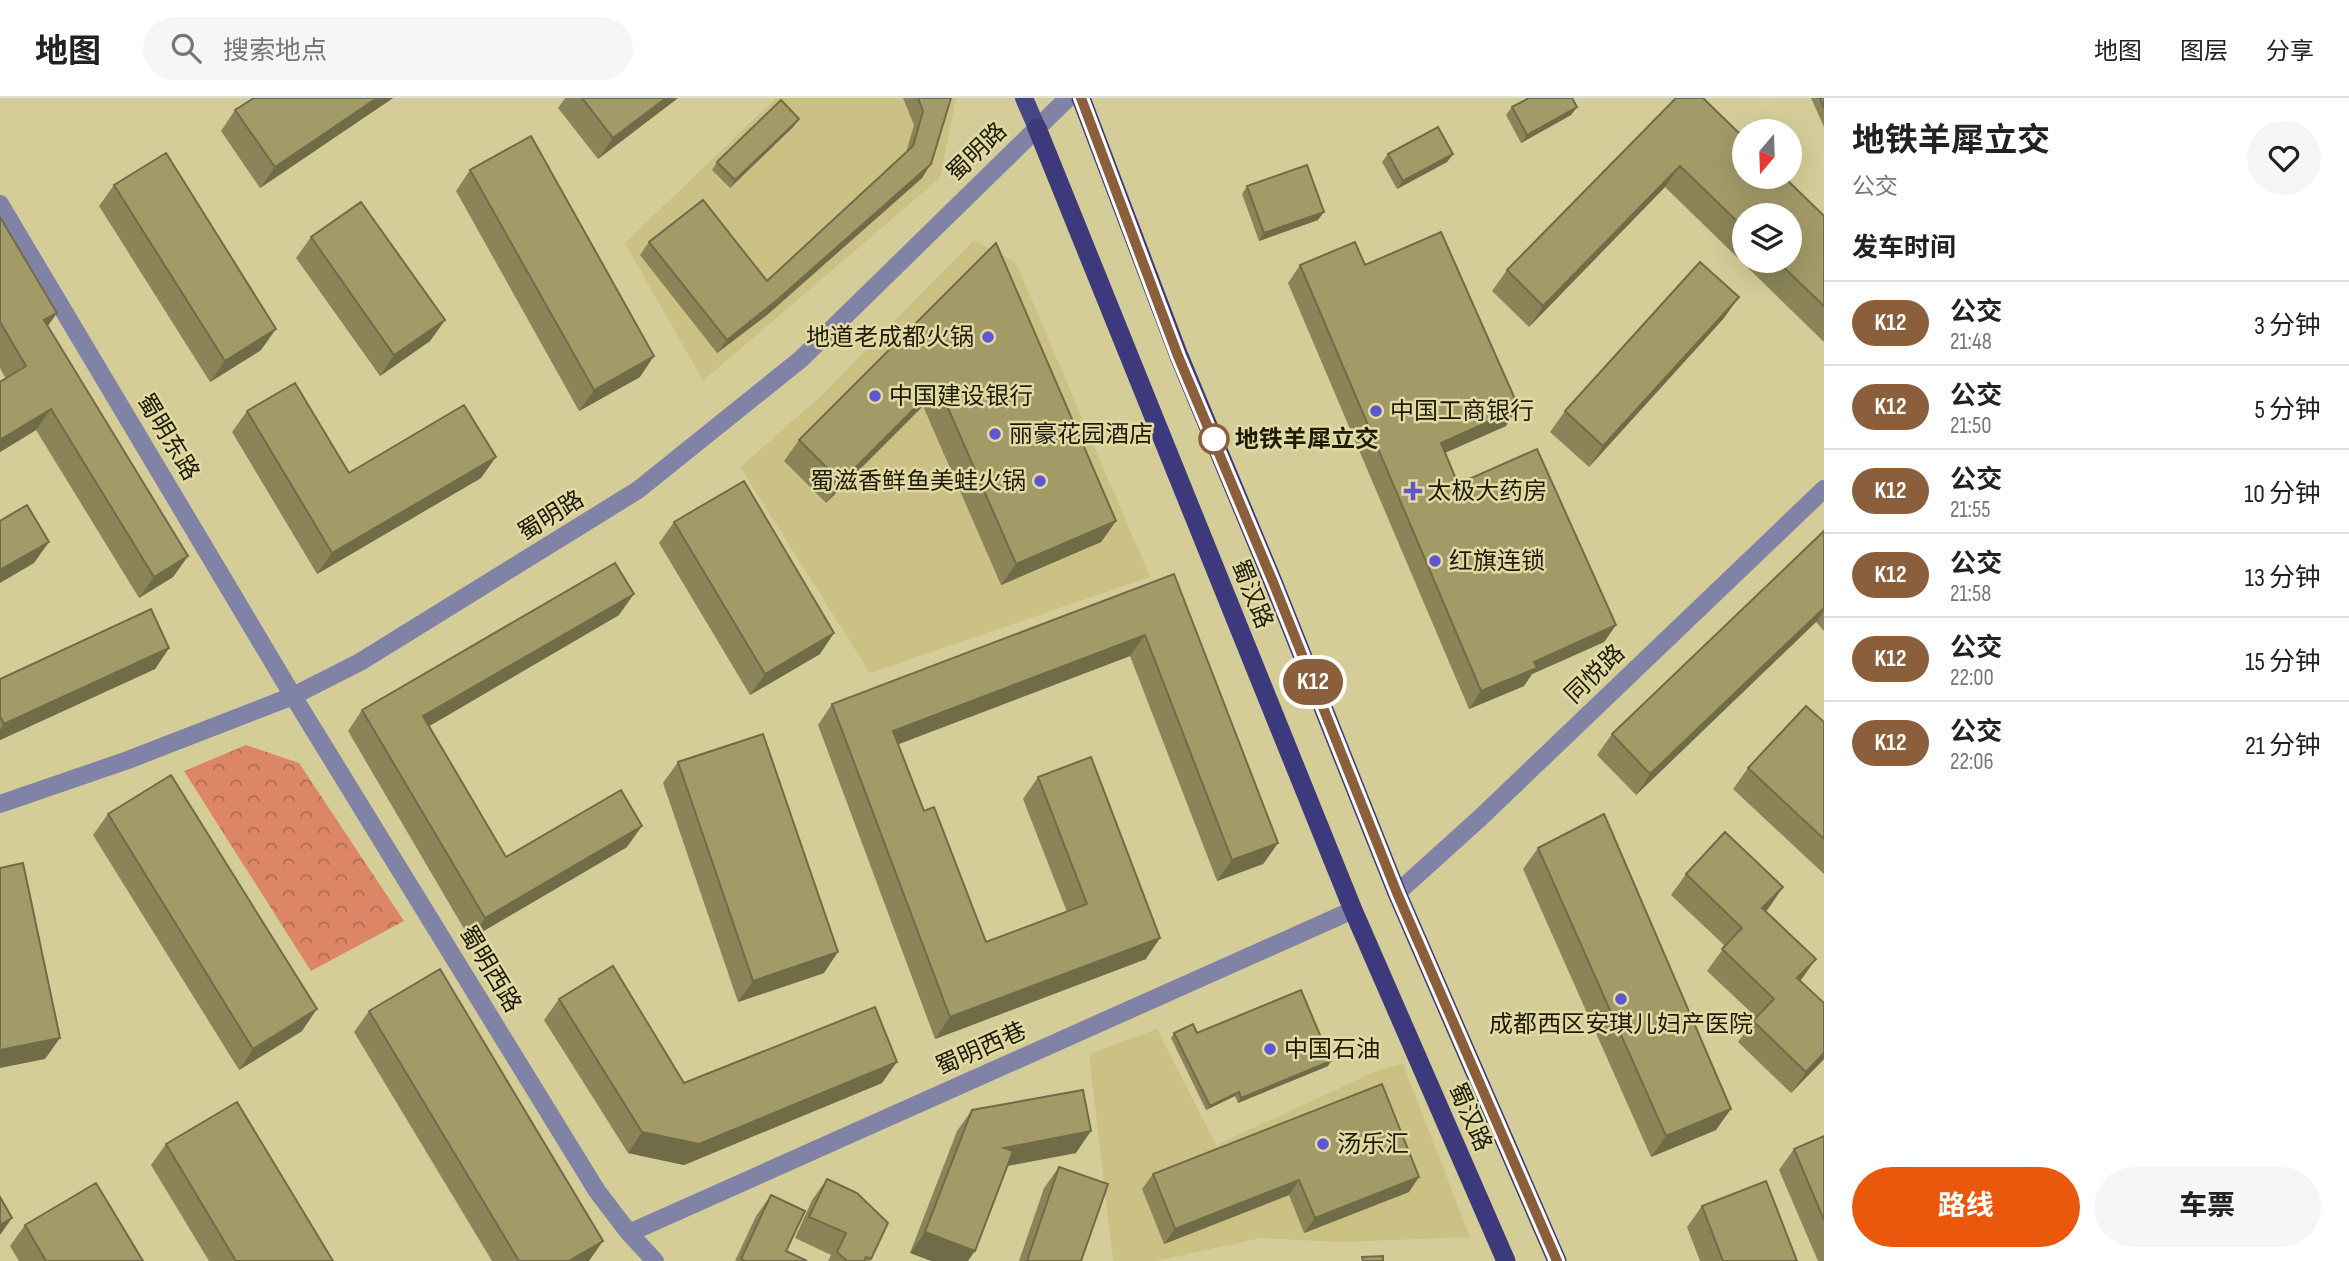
<!DOCTYPE html>
<html lang="zh">
<meta charset="utf-8">
<style>
body{margin:0;font-family:"Sofia Sans Condensed","Noto Sans SC",sans-serif;background:#f6f6f6;color:#222;height:100vh;display:flex;flex-direction:column;font-size:26px;white-space:nowrap}
*{box-sizing:border-box;margin:0}
p{font-size:23px;color:#767676}
.icon{flex:none;width:38px;height:38px;fill:none;stroke:currentColor;stroke-width:2;stroke-linecap:round;stroke-linejoin:round}
.map{position:relative;flex:1;overflow:hidden}
.drawer{display:flex;flex-direction:column;background:#fff;width:525px}
.drawer>*{flex:none}
.badge{padding:0 14px;border-radius:23px;font-size:24px;line-height:46px}
.needle{width:46px;rotate:199deg}
.buttons{position:absolute;left:1732px;top:21px;display:grid;gap:14px}
.buttons a{display:grid;place-items:center;width:70px;height:70px;border-radius:50%;background:#fff;box-shadow:0 7px 28px #0002;font-size:35px}
.map>.badge{position:absolute;translate:-50% -50%;box-shadow:0 0 0 4px #fff}
h2{padding:0 28px;font-size:26px;line-height:63px}
.round{display:grid;place-items:center;flex:none;width:74px;height:74px;border-radius:37px;background:#f6f6f6}
.head{display:flex;align-items:center;justify-content:space-between;height:119px;padding:0 28px}
h1{font-size:33px;font-weight:700;line-height:52px}
.button{display:flex;gap:14px;margin-top:auto;padding:14px 28px}
.button a{flex:1;height:80px;border-radius:42px;background:#ea580c;color:#fff;font-size:28px;font-weight:700;line-height:80px;text-align:center}
.button a+a{background:#f6f6f6;color:#222}
ul{padding:0;list-style:none}
li{display:flex;align-items:center;gap:21px;height:84px;padding:0 28px;border-top:2px solid #e0e0e0}
li div{flex:1}
li b{display:block;font-size:26px}
li em{font-style:normal}
li .badge{min-width:77px;font-weight:700;text-align:center}
header{display:flex;align-items:center;gap:42px;box-sizing:border-box;height:98px;padding:0 35px;background:#fff;border-bottom:2px solid #e0e0e0}
header strong{font-size:33px}
nav{display:flex;gap:38px;margin-inline-start:auto;font-size:24px}
.search{width:490px;height:63px;background:#f6f6f6;display:flex;align-items:center;gap:18px;box-sizing:border-box;padding:0 24px;border-radius:38px;color:#767676;font-size:26px}
main{display:flex;flex:1;min-height:0}
.map>svg:first-child{display:block}
.built{fill:#cbc184}
.park{fill:url(#park-crowns)}
.lines{fill:none;stroke-linecap:round;stroke-linejoin:round}
.minor{stroke:#8083a6;stroke-width:18}
.tertiary{stroke:#8083a6;stroke-width:18}
.primary{stroke:#454683;stroke-width:18}
.trunk{stroke:#3c3a7c;stroke-width:19}
.wall{fill:#8b8459;fill-rule:evenodd}
.shaded-wall{fill:#716c48}
.building{fill:#a29a67;stroke:#716c48;stroke-width:2}
.line-casing{stroke:#fff;stroke-width:16}
.line{stroke:#8b5e3c;stroke-width:10}
.poi-dot{fill:#5e57d0;stroke:#e2daa4;stroke-width:2.5}
.stop-dot{fill:#fff;stroke:#8b5e3c;stroke-width:3.5}
.labels{text-anchor:middle;dominant-baseline:central;stroke-width:5;stroke-linejoin:round;paint-order:stroke}
.street-label{font-size:24px;fill:#1f1b07;stroke:#e2daa4}
.poi-label{font-size:24px;fill:#1f1b07;stroke:#e2daa4;text-anchor:start}
.stop-label{font-size:24px;font-weight:bold;fill:#1f1b07;stroke:#e2daa4;text-anchor:start}
</style>
<header>
<strong>地图</strong>
<div class="search"><svg class="icon" aria-label="search" viewBox="0 0 24 24"><circle cx="10" cy="10" r="6"/><path d="M15 15l6 6"/></svg>搜索地点</div>
<nav><a>地图</a><a>图层</a><a>分享</a></nav>
</header>
<main>
<div class="map">
<svg width="1824" height="1163" viewBox="0 0 1824 1163">
<defs>
<pattern id="park-crowns" width="20" height="18" patternUnits="userSpaceOnUse" patternTransform="scale(1.75)"><rect width="20" height="18" fill="#dd8666"/><path d="M2 6a3 3 0 1 1 6 0M12 15a3 3 0 1 1 6 0" fill="none" stroke="#b36d52"/></pattern>
</defs>
<rect width="100%" height="100%" fill="#d5cd98"/>
<path class="built" d="M 776,0 L 956,0 L 940,80 L 703,283 L 625,145 Z
M 974,142 L 1016,165 L 1150,479 L 870,575 L 740,369 L 820,299 Z
M 1157,931 L 1216,1047 L 1381,971 L 1403,966 L 1470,1139 L 1342,1144 L 1260,1140 L 1157,1163 L 1113,1163 L 1089,956 Z"/>
<path class="park" d="M 246,647 L 299,665 L 404,823 L 311,873 L 184,673 Z"/>
<g class="lines">
<path class="minor" d="M 0,106 L 293,598 L 597,1093 L 629,1135 L 655,1163
M 1397,795 L 1480,720 L 1824,391
M 629,1135 L 1353,812"/>
<path class="tertiary" d="M 0,706 L 128,662 L 293,598 L 360,564 L 638,392 L 801,261 L 1068,0"/>
<path class="primary" d="M 1024,0 L 1037,30"/>
<path class="trunk" d="M 1081,0 L 1179,258 L 1273,484 L 1397,795 L 1557,1163
M 1037,30 L 1353,812 L 1506,1163"/>
</g>
<path class="wall" d="M 393,0 L 260,90 L 221,33 L 235,12 Z
M 565,0 L 678,0 L 598,61 L 558,10 Z
M 903,0 L 951,0 L 922,80 L 767,217 L 717,255 L 640,157 L 649,144 L 767,183 L 906,55 L 914,27 Z
M 1676,0 L 1824,118 L 1824,244 L 1665,89 L 1529,229 L 1492,193 L 1507,172 ZM 1745,117 L 1790,163 L 1745,163 Z
M 1811,0 L 1824,0 L 1824,29 Z
M 1512,9 L 1577,9 L 1571,17 L 1521,45 L 1506,17 Z
M 799,21 L 793,29 L 730,90 L 712,72 L 717,64 Z
M 1388,56 L 1453,56 L 1447,64 L 1397,91 L 1382,64 Z
M 470,72 L 640,279 L 579,313 L 456,93 Z
M 114,87 L 261,252 L 210,284 L 99,108 Z
M 1247,88 L 1318,122 L 1259,143 L 1242,96 Z
M 0,119 L 57,215 L 47,228 L 188,458 L 173,479 L 139,500 L 36,332 L 0,354 L 0,284 L 6,281 L 0,270 Z
M 311,139 L 445,222 L 430,243 L 380,278 L 296,160 Z
M 996,145 L 1116,423 L 1101,444 L 1001,487 L 923,308 L 826,405 L 784,363 L 799,342 Z
M 1300,167 L 1365,167 L 1506,328 L 1445,355 L 1458,386 L 1616,527 L 1604,544 L 1532,576 L 1524,588 L 1469,611 L 1288,185 Z
M 1724,220 L 1589,369 L 1550,334 L 1565,313 Z
M 247,313 L 349,375 L 481,380 L 317,476 L 232,334 Z
M 674,424 L 820,556 L 750,597 L 659,445 Z
M 1824,433 L 1824,533 L 1816,524 L 1636,697 L 1597,657 L 1612,636 Z
M 1174,476 L 1278,745 L 1263,766 L 1217,783 L 1130,558 L 898,646 L 924,713 L 986,844 L 1067,814 L 1023,701 L 1038,679 L 1146,861 L 935,941 L 818,627 L 832,606 Z
M 619,517 L 429,628 L 506,759 L 627,749 L 470,841 L 348,633 L 362,612 Z
M 169,550 L 155,571 L 0,642 L 0,581 Z
M 1824,624 L 1824,776 L 1733,691 L 1748,670 Z
M 678,664 L 824,875 L 738,904 L 663,685 Z
M 108,716 L 302,933 L 239,972 L 93,737 Z
M 1538,750 L 1716,1032 L 1651,1059 L 1523,771 Z
M 1686,776 L 1783,789 L 1766,813 L 1800,883 L 1824,905 L 1824,961 L 1791,995 L 1738,944 L 1756,919 L 1707,873 L 1725,848 L 1671,797 Z
M 559,901 L 684,985 L 882,985 L 684,1067 L 628,1055 L 544,922 Z
M 369,913 L 589,1163 L 492,1163 L 354,934 Z
M 1174,935 L 1197,935 L 1328,968 L 1238,1005 L 1235,998 L 1206,1012 L 1171,940 Z
M 1382,986 L 1409,1094 L 1304,1135 L 1289,1097 L 1164,1146 L 1142,1091 L 1153,1076 Z
M 972,1012 L 1076,1055 L 1008,1068 L 910,1155 L 957,1033 Z
M 1824,1038 L 1824,1163 L 1818,1163 L 1779,1072 L 1794,1051 Z
M 166,1046 L 333,1163 L 209,1163 L 151,1067 Z
M 1059,1069 L 1081,1163 L 1019,1163 L 1044,1090 Z
M 827,1081 L 871,1161 L 870,1163 L 828,1163 L 831,1157 L 795,1140 L 812,1102 Z
M 771,1097 L 786,1153 L 807,1163 L 735,1163 L 756,1118 Z
M 1702,1108 L 1797,1163 L 1700,1163 L 1687,1129 Z
M 25,1127 L 143,1163 L 19,1163 L 10,1148 Z"/>
<path class="shaded-wall" d="M 377,0 L 393,0 L 260,90 L 275,69 Z
M 666,0 L 678,0 L 598,61 L 613,40 Z
M 1577,9 L 1571,17 L 1521,45 L 1527,37 Z
M 799,21 L 793,29 L 730,90 L 735,82 Z
M 1453,56 L 1447,64 L 1397,91 L 1403,83 Z
M 931,66 L 922,80 L 767,217 L 717,255 L 727,242 Z
M 1680,68 L 1665,89 L 1529,229 L 1543,208 Z
M 1324,114 L 1318,122 L 1259,143 L 1264,135 Z
M 1739,199 L 1724,220 L 1589,369 L 1603,348 Z
M 57,215 L 42,236 L 44,222 Z
M 445,222 L 430,243 L 380,278 L 394,257 Z
M 276,231 L 261,252 L 210,284 L 225,263 Z
M 654,258 L 640,279 L 579,313 L 594,292 Z
M 938,287 L 923,308 L 826,405 L 841,384 Z
M 1519,310 L 1506,328 L 1428,362 L 1441,345 Z
M 51,311 L 36,332 L 0,354 L 0,342 Z
M 496,359 L 481,380 L 317,476 L 332,455 Z
M 1116,423 L 1101,444 L 1001,487 L 1016,466 Z
M 49,444 L 34,465 L 0,485 L 0,472 Z
M 188,458 L 173,479 L 139,500 L 154,479 Z
M 634,496 L 619,517 L 409,640 L 423,618 Z
M 1824,510 L 1824,513 L 1816,524 L 1636,697 L 1650,676 Z
M 1616,527 L 1604,544 L 1532,576 L 1524,588 L 1469,611 L 1481,593 L 1534,564 Z
M 834,535 L 820,556 L 750,597 L 765,576 Z
M 1145,537 L 1130,558 L 878,654 L 893,633 Z
M 169,550 L 155,571 L 0,642 L 0,632 L 4,626 Z
M 642,728 L 627,749 L 470,841 L 485,820 Z
M 1278,745 L 1263,766 L 1217,783 L 1232,762 Z
M 1783,789 L 1768,811 L 1748,831 L 1762,810 Z
M 1160,840 L 1146,861 L 935,941 L 950,919 Z
M 838,854 L 824,875 L 738,904 L 753,883 Z
M 1816,861 L 1801,882 L 1783,901 L 1797,880 Z
M 317,911 L 302,933 L 239,972 L 253,951 Z
M 60,940 L 45,961 L 0,970 L 0,952 Z
M 1824,955 L 1824,961 L 1791,995 L 1806,974 Z
M 1331,963 L 1328,968 L 1238,1005 L 1241,1000 Z
M 897,964 L 882,985 L 684,1067 L 628,1055 L 642,1034 Z
M 1239,994 L 1235,998 L 1206,1012 L 1210,1008 Z
M 1731,1011 L 1716,1032 L 1651,1059 L 1666,1038 Z
M 1091,1033 L 1076,1055 L 989,1071 L 1004,1050 Z
M 1419,1079 L 1409,1094 L 1304,1135 L 1315,1120 Z
M 1299,1082 L 1289,1097 L 1164,1146 L 1175,1131 Z
M 12,1120 L 0,1137 L 0,1127 Z
M 925,1134 L 975,1153 L 968,1163 L 931,1163 L 910,1155 Z
M 603,1143 L 589,1163 L 569,1163 Z"/>
<path class="building" d="M 254,0 L 377,0 L 275,69 L 235,12 Z
M 582,0 L 666,0 L 613,40 Z
M 918,0 L 951,0 L 931,66 L 776,203 L 727,242 L 649,144 L 703,102 L 767,183 L 913,48 L 923,13 Z
M 1529,0 L 1572,0 L 1577,9 L 1527,37 L 1512,9 Z
M 1676,0 L 1703,0 L 1745,41 L 1745,79 L 1784,79 L 1824,118 L 1824,208 L 1777,163 L 1790,163 L 1790,117 L 1745,117 L 1745,131 L 1680,68 L 1543,208 L 1507,172 Z
M 1820,0 L 1824,0 L 1824,10 Z
M 781,2 L 799,21 L 735,82 L 717,64 Z
M 1438,29 L 1453,56 L 1403,83 L 1388,56 Z
M 531,38 L 654,258 L 594,292 L 470,72 Z
M 166,55 L 276,231 L 225,263 L 114,87 Z
M 1307,67 L 1324,114 L 1264,135 L 1247,88 Z
M 361,104 L 445,222 L 394,257 L 311,139 Z
M 0,119 L 57,215 L 44,222 L 188,458 L 154,479 L 51,311 L 0,342 L 0,284 L 26,268 L 0,224 Z
M 1441,134 L 1519,310 L 1441,345 L 1458,386 L 1537,351 L 1616,527 L 1534,564 L 1537,570 L 1481,593 L 1300,167 L 1355,144 L 1365,167 Z
M 996,145 L 1116,423 L 1016,466 L 938,287 L 841,384 L 799,342 Z
M 1700,164 L 1739,199 L 1603,348 L 1565,313 Z
M 295,285 L 349,375 L 464,307 L 496,359 L 332,455 L 247,313 Z
M 744,383 L 834,535 L 765,576 L 674,424 Z
M 27,407 L 49,444 L 0,472 L 0,423 Z
M 1824,433 L 1824,510 L 1650,676 L 1612,636 Z
M 615,465 L 634,496 L 423,618 L 506,759 L 621,692 L 642,728 L 485,820 L 362,612 Z
M 1174,476 L 1278,745 L 1232,762 L 1145,537 L 893,633 L 924,713 L 934,709 L 986,844 L 1087,806 L 1038,679 L 1091,659 L 1160,840 L 950,919 L 832,606 Z
M 151,511 L 169,550 L 4,626 L 0,618 L 0,581 Z
M 1806,608 L 1824,624 L 1824,741 L 1748,670 Z
M 763,636 L 838,854 L 753,883 L 678,664 Z
M 171,677 L 317,911 L 253,951 L 108,716 Z
M 1604,716 L 1731,1011 L 1666,1038 L 1538,750 Z
M 1725,734 L 1783,789 L 1762,810 L 1816,861 L 1797,880 L 1824,905 L 1824,955 L 1806,974 L 1753,923 L 1774,901 L 1722,851 L 1742,830 L 1686,776 Z
M 23,765 L 60,940 L 0,952 L 0,770 Z
M 613,868 L 684,985 L 875,909 L 897,964 L 699,1046 L 642,1034 L 559,901 Z
M 440,871 L 603,1143 L 569,1163 L 519,1163 L 369,913 Z
M 1301,892 L 1331,963 L 1241,1000 L 1239,994 L 1210,1008 L 1174,935 L 1193,926 L 1197,935 Z
M 1382,986 L 1419,1079 L 1315,1120 L 1299,1082 L 1175,1131 L 1153,1076 Z
M 1083,992 L 1091,1033 L 1004,1050 L 1013,1053 L 975,1153 L 925,1134 L 972,1012 Z
M 237,1004 L 333,1163 L 236,1163 L 166,1046 Z
M 1824,1038 L 1824,1122 L 1794,1051 Z
M 1059,1069 L 1108,1086 L 1081,1163 L 1027,1163 Z
M 827,1081 L 857,1095 L 888,1125 L 871,1161 L 866,1159 L 864,1163 L 847,1163 L 837,1154 L 846,1135 L 809,1119 Z
M 1766,1083 L 1797,1163 L 1723,1163 L 1702,1108 Z
M 96,1085 L 143,1163 L 46,1163 L 25,1127 Z
M 771,1097 L 805,1113 L 786,1153 L 807,1163 L 745,1163 L 741,1161 Z
M 0,1099 L 12,1120 L 0,1127 Z
M 1383,1158 L 1383,1163 L 1363,1163 L 1362,1159 Z"/>
<g class="lines">
<g class="line-casing">
<path id="line" d="M 1081,0 L 1178,258 L 1273,484 L 1397,795 L 1557,1163"/>
</g>
<use href="#line" class="line"/>
</g>
<g class="poi-dot">
<circle cx="988" cy="239" r="7"/>
<circle cx="875" cy="298" r="7"/>
<circle cx="1376" cy="313" r="7"/>
<circle cx="995" cy="336" r="7"/>
<circle cx="1040" cy="383" r="7"/>
<path d="M1409.5 382.5h7v7h7v7h-7v7h-7v-7h-7v-7h7z"/>
<circle cx="1435" cy="463" r="7"/>
<circle cx="1621" cy="901" r="7"/>
<circle cx="1270" cy="951" r="7"/>
<circle cx="1323" cy="1046" r="7"/>
</g>
<circle class="stop-dot" cx="1214" cy="341" r="14"/>
<g class="labels">
<g class="street-label">
<text transform="translate(977 54) rotate(-44)">蜀明路</text>
<text transform="translate(168 339) rotate(59)">蜀明东路</text>
<text transform="translate(551 418) rotate(-32)">蜀明路</text>
<text transform="translate(1252 496) rotate(68)">蜀汉路</text>
<text transform="translate(1595 576) rotate(-44)">同悦路</text>
<text transform="translate(490 871) rotate(59)">蜀明西路</text>
<text transform="translate(981 951) rotate(-24)">蜀明西巷</text>
<text transform="translate(1470 1019) rotate(66)">蜀汉路</text>
</g>
<g class="poi-label">
<text x="974" y="239" text-anchor="end">地道老成都火锅</text>
<text x="889" y="298">中国建设银行</text>
<text x="1390" y="313">中国工商银行</text>
<text x="1009" y="336">丽豪花园酒店</text>
<text x="1026" y="383" text-anchor="end">蜀滋香鲜鱼美蛙火锅</text>
<text x="1427" y="393">太极大药房</text>
<text x="1449" y="463">红旗连锁</text>
<text x="1621" y="926" text-anchor="middle">成都西区安琪儿妇产医院</text>
<text x="1284" y="951">中国石油</text>
<text x="1337" y="1046">汤乐汇</text>
</g>
<g class="stop-label">
<text x="1235" y="341">地铁羊犀立交</text>
</g>
</g>
</svg>
<div class="buttons">
<a><svg class="needle" viewBox="-14 -14 28 28"><path d="M0-13l5 13h-10z" fill="#e53935"/><path d="M0 13l5-13h-10z" fill="#767676"/></svg></a>
<a><svg class="icon" aria-label="layers" viewBox="0 0 24 24"><path d="M12 4l9 5-9 5-9-5zM3 14l9 5 9-5"/></svg></a>
</div>
<b class="badge" style="left:1313px;top:584px;background:#8b5e3c;color:#fff">K12</b>
</div>
<section class="drawer">
<div class="head"><div><h1>地铁羊犀立交</h1><p>公交</p></div><a class="round"><svg class="icon" aria-label="heart" viewBox="0 0 24 24"><path d="M12 20l-8-8c-3-5 5-10 8-4 3-6 11-1 8 4z"/></svg></a></div>
<h2>发车时间</h2>
<ul>
<li><span class="badge" style="background:#8b5e3c;color:#fff">K12</span><div><b>公交</b><p>21:48</p></div><em>3 分钟</em></li>
<li><span class="badge" style="background:#8b5e3c;color:#fff">K12</span><div><b>公交</b><p>21:50</p></div><em>5 分钟</em></li>
<li><span class="badge" style="background:#8b5e3c;color:#fff">K12</span><div><b>公交</b><p>21:55</p></div><em>10 分钟</em></li>
<li><span class="badge" style="background:#8b5e3c;color:#fff">K12</span><div><b>公交</b><p>21:58</p></div><em>13 分钟</em></li>
<li><span class="badge" style="background:#8b5e3c;color:#fff">K12</span><div><b>公交</b><p>22:00</p></div><em>15 分钟</em></li>
<li><span class="badge" style="background:#8b5e3c;color:#fff">K12</span><div><b>公交</b><p>22:06</p></div><em>21 分钟</em></li>
</ul>
<div class="button"><a>路线</a><a>车票</a></div>
</section>
</main>
